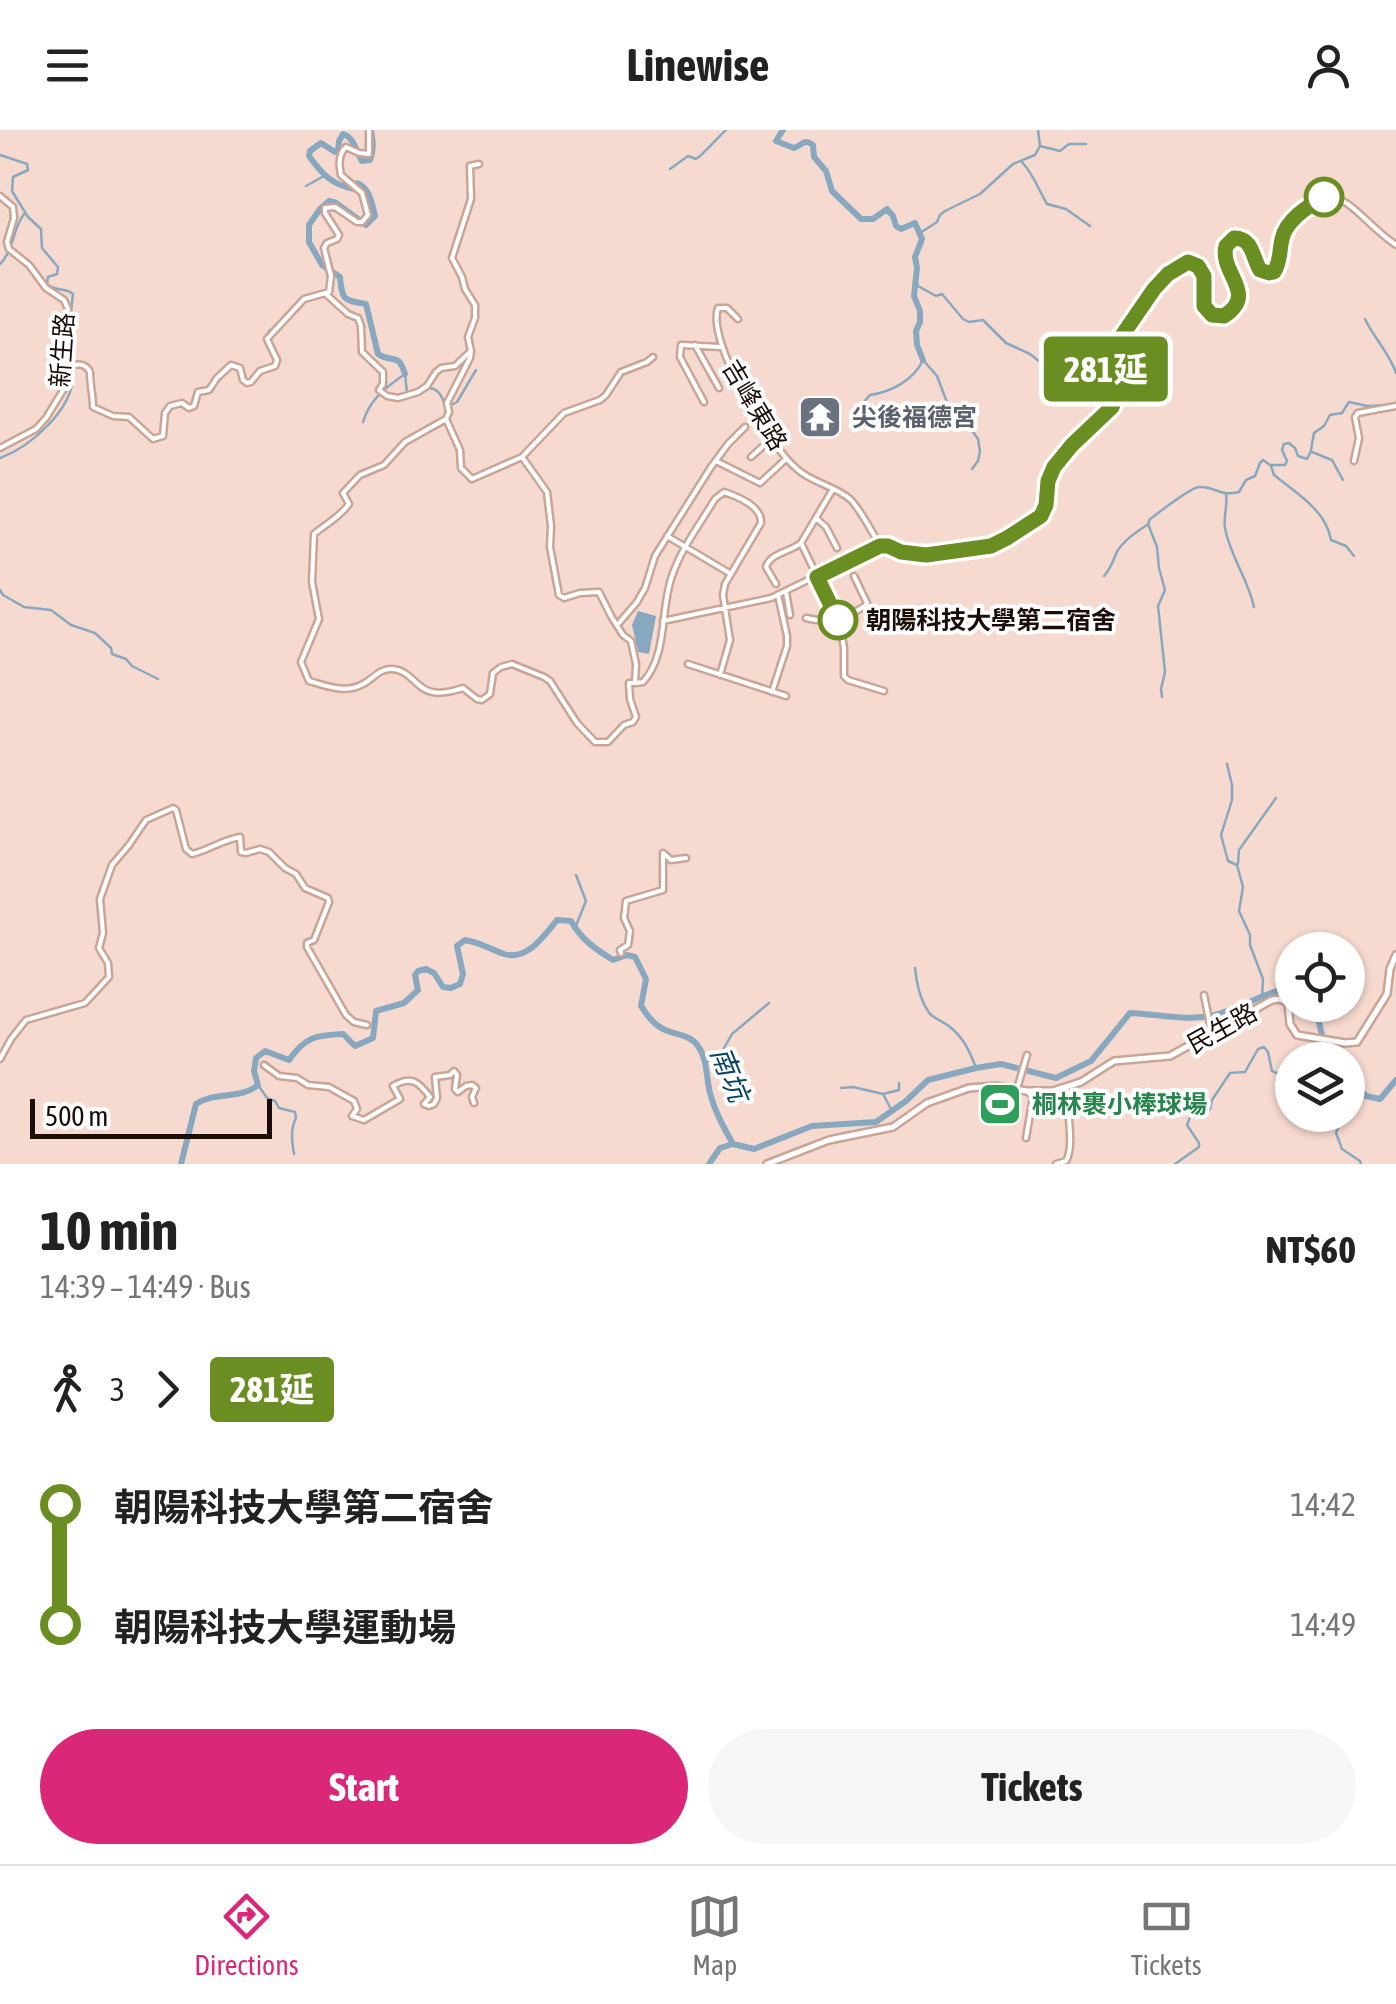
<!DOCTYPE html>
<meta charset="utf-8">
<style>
body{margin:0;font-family:"Asap Condensed","Noto Sans TC",sans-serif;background:#f6f6f6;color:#222;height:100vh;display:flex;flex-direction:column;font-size:38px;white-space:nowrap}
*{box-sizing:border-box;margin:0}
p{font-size:32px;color:#767676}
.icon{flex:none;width:55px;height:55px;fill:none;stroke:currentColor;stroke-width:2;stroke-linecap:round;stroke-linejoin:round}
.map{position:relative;height:1034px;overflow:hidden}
.drawer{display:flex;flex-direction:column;background:#fff;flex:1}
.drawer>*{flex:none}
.badge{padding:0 20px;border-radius:8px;font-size:35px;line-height:65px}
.tools{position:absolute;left:1275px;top:802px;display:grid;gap:20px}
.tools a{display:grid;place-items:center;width:90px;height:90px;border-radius:50%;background:#fff;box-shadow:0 2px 8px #0004;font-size:50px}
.scale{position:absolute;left:30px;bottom:25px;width:242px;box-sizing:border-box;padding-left:10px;border:5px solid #1b0e09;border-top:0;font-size:28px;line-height:35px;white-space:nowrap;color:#1b0e09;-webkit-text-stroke:8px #fff;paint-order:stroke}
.map>.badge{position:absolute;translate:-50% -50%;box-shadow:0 0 0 5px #fff}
.legs{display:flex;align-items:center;gap:15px;height:110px;padding:0 40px;font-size:32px}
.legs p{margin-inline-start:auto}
.headline{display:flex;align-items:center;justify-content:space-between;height:170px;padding:0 40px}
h1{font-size:55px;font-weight:700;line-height:75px}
.primary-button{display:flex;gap:20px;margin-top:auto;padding:20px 40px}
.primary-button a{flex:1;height:115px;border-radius:60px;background:#db2777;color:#fff;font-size:40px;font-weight:700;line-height:115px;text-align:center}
.primary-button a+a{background:#f6f6f6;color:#222}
ul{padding:0 40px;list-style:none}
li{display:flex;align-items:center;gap:35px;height:120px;font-size:38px}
li i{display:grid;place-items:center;width:15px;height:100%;margin:0 12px;background:currentColor}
li i::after{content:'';width:25px;height:25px;margin:-12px;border:8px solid;border-radius:50%;background:#fff}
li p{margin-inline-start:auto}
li:first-child i{background:linear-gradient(#0000 50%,currentColor 0)}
li:last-child i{background:linear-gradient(currentColor 50%,#0000 0)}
header{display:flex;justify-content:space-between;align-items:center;height:130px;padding:0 40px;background:#fff;font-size:45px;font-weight:700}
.dock{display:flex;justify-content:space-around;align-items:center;height:140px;border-top:2px solid #e0e0e0;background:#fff;font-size:28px;color:#767676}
.dock a{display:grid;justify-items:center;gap:5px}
.dock .on{color:#db2777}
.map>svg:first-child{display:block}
.green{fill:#f7dacf;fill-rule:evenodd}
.water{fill:#88a8c0}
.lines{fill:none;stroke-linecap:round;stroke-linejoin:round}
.stream{stroke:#88a8c0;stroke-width:2.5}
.river{stroke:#88a8c0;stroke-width:6}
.minor-casing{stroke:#c9a597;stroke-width:9}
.tertiary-casing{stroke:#c9a597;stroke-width:10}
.minor{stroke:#fff;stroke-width:4}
.tertiary{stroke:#fff;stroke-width:5}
.line-1-casing{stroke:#fff;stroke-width:22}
.line-1{stroke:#6b8e23;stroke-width:15}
.stop-1-dot{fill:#fff;stroke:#6b8e23;stroke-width:5}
.labels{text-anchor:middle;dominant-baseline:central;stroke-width:8;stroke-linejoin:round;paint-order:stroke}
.street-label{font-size:25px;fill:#1b0e09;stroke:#fff}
.worship-label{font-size:25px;font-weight:bold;fill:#5b616d;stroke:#fff;text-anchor:start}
.stop-label{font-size:25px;font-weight:bold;fill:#1b0e09;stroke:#fff;text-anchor:start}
.leisure-label{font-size:25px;font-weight:bold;fill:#27864d;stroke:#fff;text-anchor:start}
.water-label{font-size:28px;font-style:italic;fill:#0a4365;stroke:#fff}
</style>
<header><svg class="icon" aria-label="menu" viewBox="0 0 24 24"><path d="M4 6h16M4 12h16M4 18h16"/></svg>Linewise<svg class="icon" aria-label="person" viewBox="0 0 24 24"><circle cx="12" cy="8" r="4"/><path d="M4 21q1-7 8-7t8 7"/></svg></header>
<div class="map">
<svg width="1396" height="1034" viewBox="0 0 1396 1034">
<rect width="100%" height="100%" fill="#fbf4f1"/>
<path class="green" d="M 0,0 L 1396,0 L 1396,1034 L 0,1034 ZM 1292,820 L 1348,820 L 1348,875 L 1292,875 ZM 1292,930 L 1348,930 L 1348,985 L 1292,985 Z"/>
<path class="water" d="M 638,481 L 656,486 L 649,524 L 638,522 L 632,495 Z"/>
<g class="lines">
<path class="stream" d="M 1040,16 L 1060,21 L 1069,14 L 1086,14
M 0,25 L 27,34 L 28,40 L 13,47 L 12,61 L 28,87 L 41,99 L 42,118 L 58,137 L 57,144 L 48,147 L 47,154 C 55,162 66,157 73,164 L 69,199 L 63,214 C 65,224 72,235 73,245 C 73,280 30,317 0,328
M 1022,32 C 1034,45 1038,59 1047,74 L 1066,79 L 1090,96
M 670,39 L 688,26 L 696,29 C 702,26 718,7 726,0
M 306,56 L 324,46
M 920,103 L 937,92 L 940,85 L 945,81 L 980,64 L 1013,34 L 1035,25 L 1040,16 L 1038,0
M 0,134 C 15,119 12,98 25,83
M 326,140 L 329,152
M 916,150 L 918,156 L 936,166 L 942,164 L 963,189 L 969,192 L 983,190 L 1006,213 L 1030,224 L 1051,241
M 1365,189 C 1374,208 1390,224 1396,243
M 269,201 L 280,193
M 859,285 L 863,273 L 870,265 C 891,262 914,250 923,230 L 937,246 L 948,275 L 959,282 L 978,309 L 980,321 L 978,331 L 972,339
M 363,292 C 370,269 385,258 405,244 L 407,263 C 425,257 439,252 445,276 L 447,277 L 457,272 L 476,240
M 1311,320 L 1314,303 L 1324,296 L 1330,285 L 1342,283 L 1349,272 L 1367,276 L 1389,275 L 1396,278
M 1312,322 L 1332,330 L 1343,350
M 1271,336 L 1274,345 C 1296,363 1326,380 1331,410 L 1346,416 L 1354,426
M 1226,364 C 1228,376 1223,387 1225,398 C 1230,426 1248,449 1254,477
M 1104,446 C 1111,438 1112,433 1116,424 C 1121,412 1136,402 1147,395
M 0,460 L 3,465 L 24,477 L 51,480 L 71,495 L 95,503 L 111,518 L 112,524 L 126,529 L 132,536 L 158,549
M 1162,567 L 1161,559 L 1165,542 L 1158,476 L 1165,460 L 1159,438 L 1157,417 L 1148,394 L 1150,389 C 1160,382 1189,358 1199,357 C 1215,356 1219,367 1239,362 L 1246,350 L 1255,346 L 1260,333 L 1263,330 L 1270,335 L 1285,335 L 1287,331 L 1282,320 L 1284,314 L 1289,313 L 1295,318 L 1298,326 L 1307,329 L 1311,321
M 1227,634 L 1232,655 L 1232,670 L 1221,705 L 1228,731 L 1237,735 L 1243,757 L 1239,781 L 1250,805 L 1250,815 L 1263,849 L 1262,868
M 1238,734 L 1239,720 L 1276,668
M 575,798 L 586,771 L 576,745
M 915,838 C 917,855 920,870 930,884 C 935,889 944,892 950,897 C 964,908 970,922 976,938
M 705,932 L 720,925 L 732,904 L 769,873
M 258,955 L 267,968 L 275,971 L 279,978 L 295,982 L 296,988 C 290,1000 292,1012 294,1024
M 841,958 L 853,957 L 883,964 L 892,981
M 883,964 L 899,960 L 899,953
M 1348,974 L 1361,959
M 1343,985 L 1336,1003 L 1342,1019 L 1360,1031 L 1361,1034
M 1175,1034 L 1199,1017 L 1199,1013 L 1187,995 L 1190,987 L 1198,984 L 1204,986 L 1210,979 L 1212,970 L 1230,943 L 1245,942 L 1258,919 L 1264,917 L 1268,922 L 1272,941 L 1276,943 L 1280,942 C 1293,917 1299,916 1326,916"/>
<path class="river" d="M 371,0 C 373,11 374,20 370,30 L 362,31 C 356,22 355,8 343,4 L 339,11 L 338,21 L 335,22 L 321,13 L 310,21 L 309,26 C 322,44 332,55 354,59 L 357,53 C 370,58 372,74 375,86 L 366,95 L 336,73 L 329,71 L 320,79 L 309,95 L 309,112 L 322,135 L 340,147 C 342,171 344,170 366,174 L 378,224 C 393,234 398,221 405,244
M 783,0 L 776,11 L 794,18 C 803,15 803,8 813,15 L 814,27 L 826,41 L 832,61 L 861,89 L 873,89 L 887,79 L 893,86 L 896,96 L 901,99 L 915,93 L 922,109 L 915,127 L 917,138 L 914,166 L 920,181 L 920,192 L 916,201 L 917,215 L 923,230
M 1316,875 C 1319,894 1322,914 1335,930
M 1348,945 L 1366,966 L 1380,969 L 1396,950
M 181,1034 L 196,974 C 215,961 240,970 258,955 L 254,941 L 256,928 L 265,921 L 289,930 C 305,907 316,905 343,904 L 355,916 L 373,908 L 376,881 L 404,873 L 418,860 L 415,845 L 418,841 L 426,839 L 434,843 L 443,857 L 451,858 L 460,854 L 463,844 L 457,816 L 465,810 C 482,813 489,819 504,824 C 527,831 544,806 557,790 L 571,791 C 581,809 595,819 613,830 L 627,825 L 635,827 L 646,849 L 641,876 C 647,885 653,894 663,899 C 675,905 690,904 698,916 C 708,930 706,948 710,963 C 715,982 724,998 733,1014
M 709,1034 L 720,1018 L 733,1014 L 754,1019 L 812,996 L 876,992 L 906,971 L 928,950 L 976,938 L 1001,934 L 1056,948 L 1091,931 L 1130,883 C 1157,884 1184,891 1210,886 C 1239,880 1264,862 1292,857"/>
<g class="minor-casing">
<path id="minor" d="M 479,34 L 470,36 L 471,69 L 452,128 L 462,147 L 465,159 L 475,175 L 475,188 L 468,207 L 471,221 L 470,228 L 447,273 L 449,282 L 446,289 L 405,312 L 384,335 L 360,345 L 343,363 L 349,374 C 339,388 327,393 314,404 L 312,452 L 319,489 L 301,532 L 309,551 C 327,556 346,564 363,554 C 373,549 379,539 391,539 C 410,539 416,559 432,562 C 443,564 453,561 463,558 L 477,569 L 482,570 L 490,564 L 493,543 L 501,537 L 512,534 L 544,547 L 550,551 L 577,593 L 595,612 L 608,612 L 624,595 L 633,592 L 636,587 L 630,569 L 629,553 L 635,553
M 0,66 L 13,77 L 14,88 L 7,112 L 9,119 L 29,135 L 46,158 L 64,170 L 68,179 L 59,219 L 65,257 L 46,288 L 36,299 L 0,318
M 327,165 L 348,184 L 358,188 L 361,196 L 362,222 L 383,242 L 383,254 L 379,260 L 387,266 L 398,268 L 418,262 L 427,256 L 436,242 L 441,238 L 455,236 L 471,221
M 738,189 L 727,178 L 718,178 C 706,211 770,317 797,339 C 812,353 836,356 851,370 C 862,382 871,401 880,415
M 695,215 L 719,258
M 62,238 C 73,235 84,230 90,242 C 90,255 93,265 93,277 L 113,286 L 129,287 L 153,309 L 163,306 L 165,283 L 170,276 L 182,273 L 189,278 L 194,276 L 198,262 L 209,260 L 217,248 L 231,235 L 240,238 L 243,250 L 247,253 L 251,252 L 260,241 L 275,236 L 277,230 L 267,209 L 304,169 L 329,162 L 331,146 L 324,118 L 327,113 L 337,109 L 339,105 L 325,83 L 325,78 L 335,77 L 357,92 L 362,92 L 368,85 L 362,63 L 341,45 C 339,36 338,24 346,17 L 359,23 L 369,24 L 369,0
M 704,272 L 680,227 L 681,215 L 721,217
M 446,289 L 460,320 L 461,338 L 472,349 L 522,327 L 564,283 L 600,270 L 606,265 L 621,242 L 647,232 L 653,227
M 522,327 L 547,362 L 551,396 L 550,417 L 559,465 L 564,468 L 580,463 L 599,462 L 611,486 L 623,505 L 631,511 L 636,534 L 635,553 L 643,552 C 668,525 660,479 672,446 C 681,419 700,394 715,369 L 724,362 C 739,367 762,377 761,393 L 725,454 L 723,465 L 730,510 L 720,545
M 751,327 L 771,309
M 716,331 L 760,353 L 786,329
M 1354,331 L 1359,308 L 1355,287 L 1358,283 L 1396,276
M 816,388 L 826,397 L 837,418
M 667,406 L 731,444
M 801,413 L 840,494 L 844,518 L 844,546 L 848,550 L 884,561
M 776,454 L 766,437 C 770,423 790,422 801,413 L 833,359
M 786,462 L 790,485
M 806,488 C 832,494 842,490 865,476 L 867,473 L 854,446
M 663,491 L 771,468 L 880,415 L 888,416 L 901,422 L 926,425 L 977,419 L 1000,412 L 1041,385 L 1046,375 L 1048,351 L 1054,337 L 1072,315 L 1113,277 L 1114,264 L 1105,239 L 1110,223 L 1155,159 L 1167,144 L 1188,132 L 1199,136 L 1204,146 L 1204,176 L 1212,185 L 1225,187 C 1253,167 1230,148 1223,123 C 1239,84 1252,126 1260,140 L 1269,143 L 1274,141 C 1284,129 1279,112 1286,98 C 1338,35 1350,84 1396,115
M 619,493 L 637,472 L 645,458 L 655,426 L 711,337 L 728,314 L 745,297
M 688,534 L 786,566
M 772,562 L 787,516 L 787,506 L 778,465
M 621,823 L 620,820 L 628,815 L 630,801 L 624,788 L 626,771 L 663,760 L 663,723 L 671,730 L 686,728
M 1204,865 L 1212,904
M 0,929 L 11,909 L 26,890 L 85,873 L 109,847 L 108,833 L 99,818 L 103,803 L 100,769 L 112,735 L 129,715 L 146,690 L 173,678 L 176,680 L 186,719 L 192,724 C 209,720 222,710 240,707 L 241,722 L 246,723 L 260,719 L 269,722 L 285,738 L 296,744 L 305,758 L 328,768 L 329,772 L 314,810 L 307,813 L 307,817 L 346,885 L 354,892 L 367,895
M 264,935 L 279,946 L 297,948 L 308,955 L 329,957 L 354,971 L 357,979 L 352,986 L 364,990 L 400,969 L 393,956 C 411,945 419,952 430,967 L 424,974 L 429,976 L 434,974 L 437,968 L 435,947 L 450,945 L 454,941 L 457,945 L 455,959 L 458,962 L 466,956 L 472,955 L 476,958 L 472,967 L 474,973
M 1017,959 L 1027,925
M 1027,961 L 1033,967 L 1068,972 C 1068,990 1074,1017 1066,1031 L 1056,1034
M 1026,1008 L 1033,967"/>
</g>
<g class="tertiary-casing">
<path id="tertiary" d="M 767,1034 L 829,1010 L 893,997 L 927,973 L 969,958 L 996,956 L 1027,961 L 1053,961 L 1081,952 L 1114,931 L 1170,926 L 1272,870 L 1280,869 L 1288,873 L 1290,894 L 1297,905 L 1345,913 L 1357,912 L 1387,864 L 1390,839 L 1396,825"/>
</g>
<use href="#minor" class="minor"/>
<use href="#tertiary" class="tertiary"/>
</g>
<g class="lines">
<g class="line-1-casing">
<path id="line-1" d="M 838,490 L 817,447 L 880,416 L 888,416 L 901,422 L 926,425 L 991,416 L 1007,408 L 1041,386 L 1046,375 L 1048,351 L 1054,337 L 1072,315 L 1112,277 L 1115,269 L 1106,239 L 1110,223 L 1154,159 L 1168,144 L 1188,132 L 1198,136 L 1204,146 L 1204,176 L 1212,185 L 1224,186 C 1259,163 1219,144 1226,116 L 1234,108 C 1253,108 1252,127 1260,140 L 1269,143 L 1274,142 C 1281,131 1279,121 1282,109 C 1286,90 1308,76 1324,67"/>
</g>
<use href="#line-1" class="line-1"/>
</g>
<defs>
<g id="temple-square" transform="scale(2.25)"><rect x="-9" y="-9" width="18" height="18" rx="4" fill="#6b7280" stroke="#fff"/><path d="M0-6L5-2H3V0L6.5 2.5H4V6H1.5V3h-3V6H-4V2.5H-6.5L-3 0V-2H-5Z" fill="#fff"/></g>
<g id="stadium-square" transform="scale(2.25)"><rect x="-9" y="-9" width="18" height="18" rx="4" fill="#2e9e5b" stroke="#fff"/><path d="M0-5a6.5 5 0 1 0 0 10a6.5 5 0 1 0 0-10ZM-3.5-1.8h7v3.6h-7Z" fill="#fff"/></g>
</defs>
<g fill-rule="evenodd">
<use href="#temple-square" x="820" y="287"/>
<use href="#stadium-square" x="1000" y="974"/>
</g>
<g class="stop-1-dot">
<circle cx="1324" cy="67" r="18"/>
<circle cx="838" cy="490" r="18"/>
</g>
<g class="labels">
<g class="street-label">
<text transform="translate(62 220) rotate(-86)">新生路</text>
<text transform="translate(755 275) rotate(59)">吉峰東路</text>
<text transform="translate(1222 898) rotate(-29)">民生路</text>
</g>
<g class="worship-label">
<text x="852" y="287">尖後福德宮</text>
</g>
<g class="stop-label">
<text x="866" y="490">朝陽科技大學第二宿舍</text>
</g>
<g class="leisure-label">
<text x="1032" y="974">桐林裹小棒球場</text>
</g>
<g class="water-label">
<text transform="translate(730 944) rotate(68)">南坑</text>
</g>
</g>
</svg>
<div class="tools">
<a><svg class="icon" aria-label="locate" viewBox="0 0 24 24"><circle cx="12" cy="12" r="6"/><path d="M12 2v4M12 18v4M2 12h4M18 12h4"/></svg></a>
<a><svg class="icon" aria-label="layers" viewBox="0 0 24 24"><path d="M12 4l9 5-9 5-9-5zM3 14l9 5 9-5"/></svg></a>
</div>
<div class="scale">500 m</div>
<b class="badge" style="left:1106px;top:239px;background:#6b8e23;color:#fff">281延</b>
</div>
<section class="drawer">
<div class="headline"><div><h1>10 min</h1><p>14:39 – 14:49 · Bus</p></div><b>NT$60</b></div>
<div class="legs"><svg class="icon" aria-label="walk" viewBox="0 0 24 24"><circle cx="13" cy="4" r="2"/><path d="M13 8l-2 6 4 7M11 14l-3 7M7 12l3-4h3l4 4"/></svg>3<svg class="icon" aria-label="forward" viewBox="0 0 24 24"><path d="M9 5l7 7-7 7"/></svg><b class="badge" style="background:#6b8e23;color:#fff">281延</b></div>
<ul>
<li><i style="color:#6b8e23"></i><b>朝陽科技大學第二宿舍</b><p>14:42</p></li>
<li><i style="color:#6b8e23"></i><b>朝陽科技大學運動場</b><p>14:49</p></li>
</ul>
<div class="primary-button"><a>Start</a><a>Tickets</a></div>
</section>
<nav class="dock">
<a class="on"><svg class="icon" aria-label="directions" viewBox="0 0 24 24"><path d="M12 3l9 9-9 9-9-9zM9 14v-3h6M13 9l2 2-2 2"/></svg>Directions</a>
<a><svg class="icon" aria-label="map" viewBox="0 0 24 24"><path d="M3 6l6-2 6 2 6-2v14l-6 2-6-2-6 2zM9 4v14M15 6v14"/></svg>Map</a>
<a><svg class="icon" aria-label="tickets" viewBox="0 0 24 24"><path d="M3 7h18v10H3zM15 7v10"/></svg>Tickets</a>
</nav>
